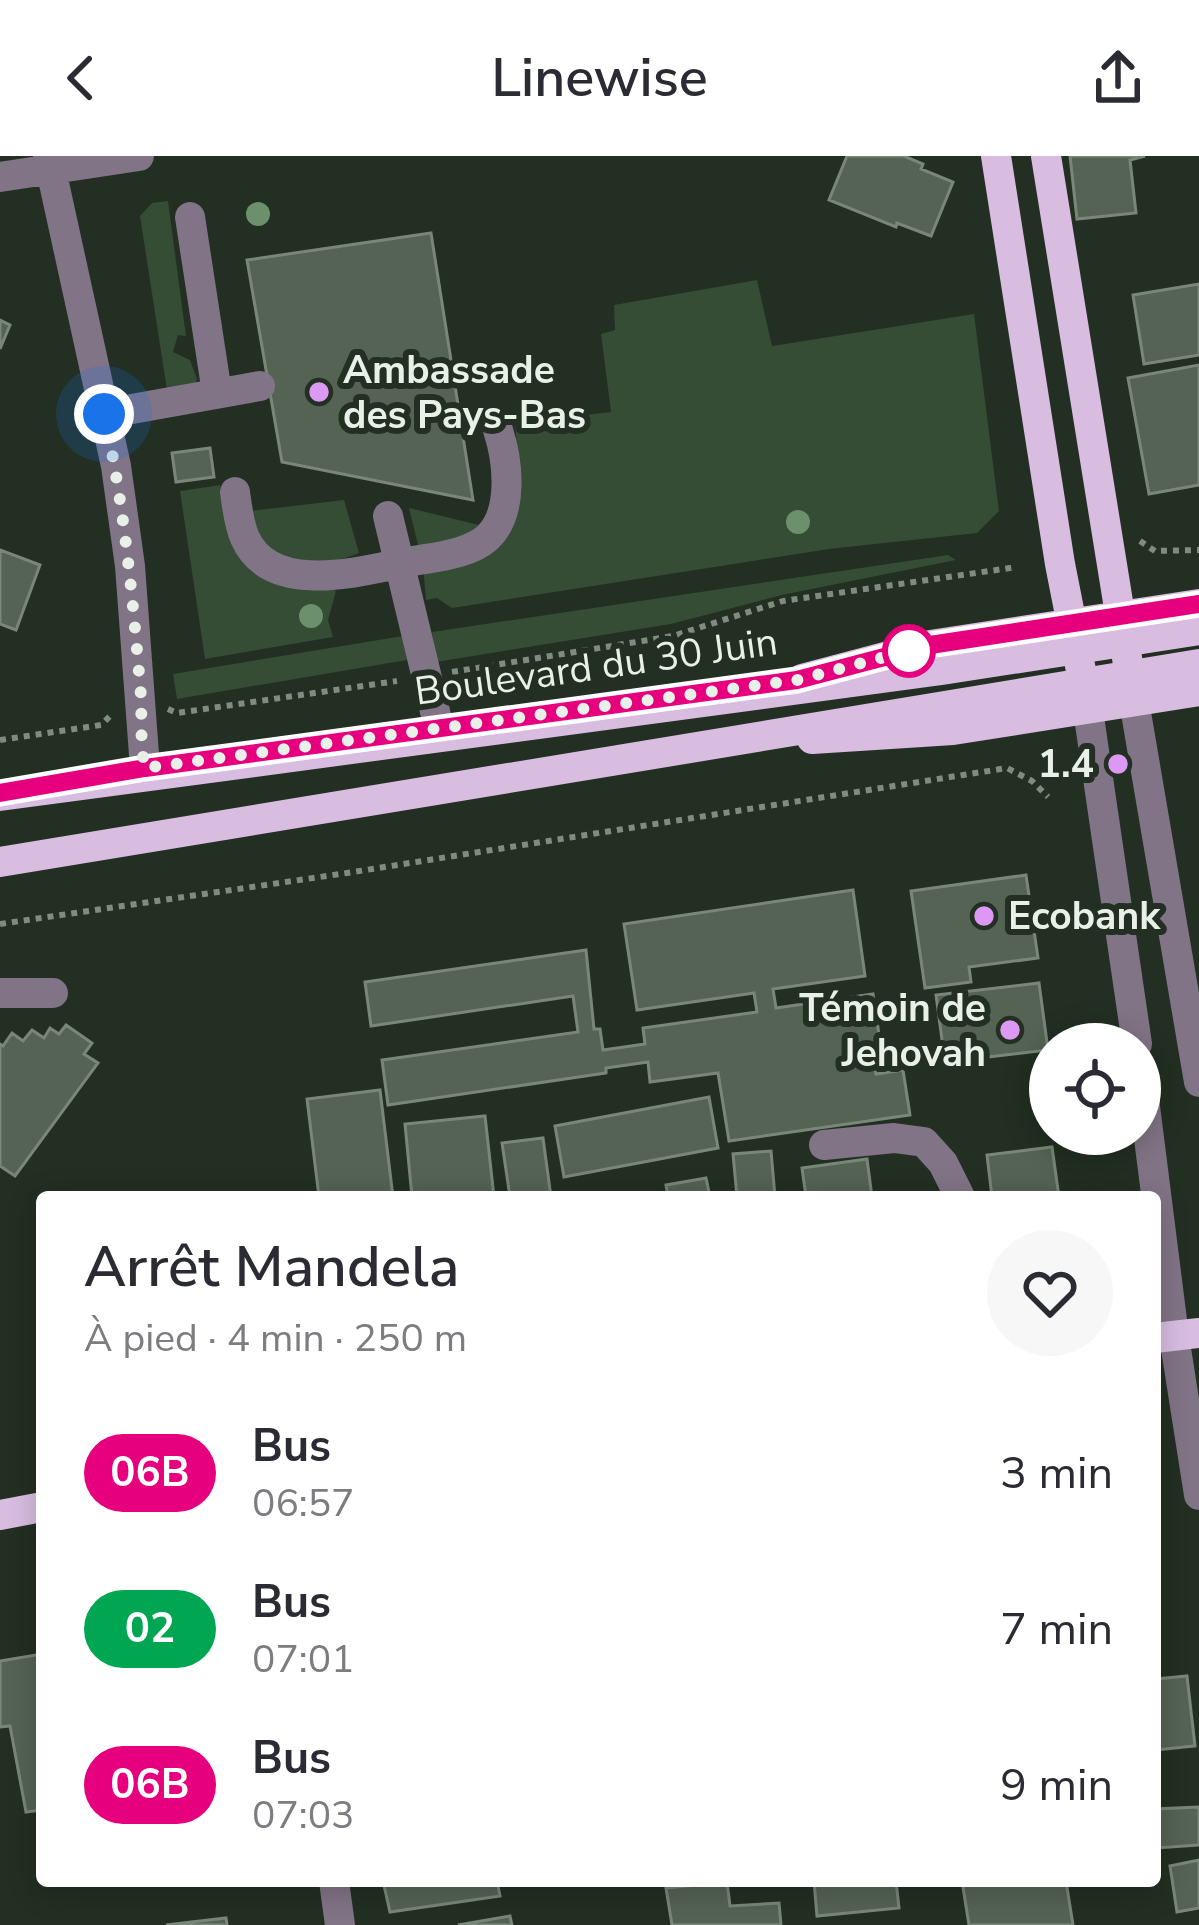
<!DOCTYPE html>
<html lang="fr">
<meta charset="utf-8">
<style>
body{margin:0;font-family:"Nunito Sans",sans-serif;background:#f7f7f7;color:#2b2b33;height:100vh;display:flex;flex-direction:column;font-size:45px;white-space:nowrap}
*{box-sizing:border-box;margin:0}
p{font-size:39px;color:#7c7c81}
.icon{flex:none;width:66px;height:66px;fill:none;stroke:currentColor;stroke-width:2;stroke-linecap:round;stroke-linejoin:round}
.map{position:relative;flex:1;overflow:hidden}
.sheet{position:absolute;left:36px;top:1035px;width:1125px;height:696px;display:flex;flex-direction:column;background:#fff;border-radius:12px;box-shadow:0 6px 30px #0003}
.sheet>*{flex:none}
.badge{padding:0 24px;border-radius:39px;font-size:42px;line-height:78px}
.tools{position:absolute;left:1029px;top:867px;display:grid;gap:24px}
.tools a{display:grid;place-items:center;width:132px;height:132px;border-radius:50%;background:#fff;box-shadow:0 6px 30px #0003;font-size:60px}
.you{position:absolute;width:60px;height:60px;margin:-30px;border:9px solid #fff;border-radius:50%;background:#1a73e8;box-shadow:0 0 0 18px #1a73e833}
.map>.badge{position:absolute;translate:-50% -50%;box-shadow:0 0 0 6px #fff}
.round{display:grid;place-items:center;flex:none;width:126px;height:126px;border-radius:63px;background:#f7f7f7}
.overview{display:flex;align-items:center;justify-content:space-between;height:204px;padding:0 48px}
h1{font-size:57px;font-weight:600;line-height:90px}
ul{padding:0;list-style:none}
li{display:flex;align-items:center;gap:36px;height:156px;padding:0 48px}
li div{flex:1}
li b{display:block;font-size:45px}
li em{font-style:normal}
li .badge{min-width:132px;font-weight:700;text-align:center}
header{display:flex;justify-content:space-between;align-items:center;height:156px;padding:0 48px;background:#fff;font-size:54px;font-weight:600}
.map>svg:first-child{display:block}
.green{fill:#354c35}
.building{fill:#546354;stroke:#788777;stroke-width:3}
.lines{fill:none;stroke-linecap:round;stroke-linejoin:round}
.path{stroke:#818c81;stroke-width:6;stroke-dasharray:6 6;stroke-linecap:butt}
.minor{stroke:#817486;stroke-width:30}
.major{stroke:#d8bde1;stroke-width:30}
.major-bridge{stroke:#d8bde1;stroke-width:30}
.tree{fill:#6b906b}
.line-casing{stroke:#fff;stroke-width:27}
.line{stroke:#e6007e;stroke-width:18}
.walk{stroke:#e8f0e7;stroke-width:12;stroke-dasharray:0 21.6}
.poi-dot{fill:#dc99f4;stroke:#222f22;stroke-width:4.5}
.stop-dot{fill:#fff;stroke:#e6007e;stroke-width:6}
.labels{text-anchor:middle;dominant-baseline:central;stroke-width:12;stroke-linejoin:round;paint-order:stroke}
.poi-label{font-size:39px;font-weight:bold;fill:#e8f0e7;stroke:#222f22;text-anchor:start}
.street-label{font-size:39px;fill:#e8f0e7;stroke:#222f22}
</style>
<header><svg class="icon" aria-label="back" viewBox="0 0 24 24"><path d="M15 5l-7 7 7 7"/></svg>Linewise<svg class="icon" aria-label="share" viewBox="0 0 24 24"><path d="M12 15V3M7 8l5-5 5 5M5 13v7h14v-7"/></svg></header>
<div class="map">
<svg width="1199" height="1769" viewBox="0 0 1199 1769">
<rect width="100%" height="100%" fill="#222f22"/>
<path class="green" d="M 168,45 L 186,180 L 178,179 L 173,196 L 190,204 L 197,223 L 194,231 L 167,234 L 140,60 L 152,47 Z
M 757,124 L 772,190 L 974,158 L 999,355 L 977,377 L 829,393 L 452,452 L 437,442 L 426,444 L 423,410 L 445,409 L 520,326 L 515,267 L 611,256 L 601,178 L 615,174 L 614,149 Z
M 220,329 L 227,373 L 336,435 L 328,464 L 333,481 L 205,503 L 180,335 Z
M 344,344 L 359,397 C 324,411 299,409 265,394 L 250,355 Z
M 409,352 L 479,369 L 461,382 L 418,389 Z
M 948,399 L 956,404 L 782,439 L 671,468 L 436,506 L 432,476 Z
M 403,480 L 407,504 L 177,543 L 173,518 Z"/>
<path class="building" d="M 847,0 L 904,0 L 923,8 L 921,13 L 953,26 L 931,80 L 897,67 L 896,71 L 829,44 Z
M 1070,0 L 1145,0 L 1130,4 L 1136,57 L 1077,63 Z
M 431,77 L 473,344 L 282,306 L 247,104 Z
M 1199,128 L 1199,199 L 1144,208 L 1133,139 Z
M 0,164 L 10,169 L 0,193 Z
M 1199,209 L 1199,329 L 1149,338 L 1128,222 Z
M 210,292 L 214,321 L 176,326 L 172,297 Z
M 0,394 L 40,409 L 16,474 L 0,468 Z
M 1026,719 L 1038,802 L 969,811 L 971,826 L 925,832 L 911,735 Z
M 853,734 L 865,820 L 773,833 L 776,852 L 873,838 L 882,899 L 873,900 L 876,918 L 903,914 L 910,959 L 729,985 L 718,917 L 650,926 L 648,906 L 606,912 L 606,917 L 388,949 L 382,904 L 578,876 L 573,840 L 371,870 L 365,826 L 586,794 L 594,873 L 600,873 L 603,894 L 645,888 L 643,872 L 757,856 L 754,837 L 637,854 L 624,768 Z
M 1039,827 L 1048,894 L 945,906 L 936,839 Z
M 66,869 L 92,887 L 84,898 L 98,907 L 15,1020 L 0,1010 L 0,888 L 3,890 L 12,877 L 23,885 L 32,874 L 44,882 L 50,872 L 59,878 Z
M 380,934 L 393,1041 L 319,1041 L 307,943 Z
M 709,941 L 718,992 L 564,1021 L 555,970 Z
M 485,960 L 494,1041 L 412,1041 L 405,968 Z
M 543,982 L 551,1041 L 510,1041 L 502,987 Z
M 1052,991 L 1059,1041 L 992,1041 L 987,999 Z
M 771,995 L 775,1041 L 737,1041 L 733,998 Z
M 867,1003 L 872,1041 L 806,1041 L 802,1012 Z
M 706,1022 L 710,1041 L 660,1041 L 668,1040 L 666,1029 Z
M 42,1498 L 42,1654 L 26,1656 L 10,1570 L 0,1571 L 0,1505 Z
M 1187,1520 L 1195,1590 L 1155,1594 L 1155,1523 Z
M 1199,1651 L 1199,1689 L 1157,1692 L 1155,1653 Z
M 1199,1704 L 1199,1752 L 1177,1756 L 1170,1710 Z
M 383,1725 L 497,1725 L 500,1740 L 390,1756 Z
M 814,1725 L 896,1725 L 899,1752 L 817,1760 Z
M 962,1725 L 1066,1725 L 1073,1769 L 969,1769 Z
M 727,1726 L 730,1750 L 779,1747 L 781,1769 L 672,1769 L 666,1732 Z
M 510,1760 L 512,1769 L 458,1769 Z
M 226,1762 L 227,1769 L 166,1769 Z"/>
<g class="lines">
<path class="path" d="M 1140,385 L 1155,395 L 1199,394
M 452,516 L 673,480 L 783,445 L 1017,411
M 168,553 L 177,557 L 397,525
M 0,584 L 101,569 L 111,559
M 0,768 L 347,717 L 1007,612 L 1032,625 L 1048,641"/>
<path class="minor" d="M 48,0 L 116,310 L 130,410 L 145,612
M 0,21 L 139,0
M 190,61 L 217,237
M 104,258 L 260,230
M 235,336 C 237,350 239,369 245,382 C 271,441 362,415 408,406 C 433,401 469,399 488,381 C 514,356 508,305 498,274
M 388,360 L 439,572
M 1134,545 L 1199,926
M 1088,554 L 1137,888
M 0,837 L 53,837
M 1140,911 L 1174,1180 L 1199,1339
M 824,989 L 894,982 L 924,986 L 943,1007 L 960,1041
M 334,1725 L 340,1769"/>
<path class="major" d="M 996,0 L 1060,408 L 1088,550
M 1046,0 L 1134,545
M 802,523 L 930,489 L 1199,448
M 812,583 L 953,574 L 1199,535
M 1155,1182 L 1199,1177
M 0,1359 L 42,1351"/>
<path class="major-bridge" d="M 0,640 L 942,514 L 1199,474
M 0,706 L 1199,508"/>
</g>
<g class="tree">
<circle cx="258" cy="58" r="12"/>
<circle cx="798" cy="366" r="12"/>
<circle cx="311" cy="460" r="12"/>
</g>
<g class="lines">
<g class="line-casing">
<path id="line" d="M 0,637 L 145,612 L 797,524 L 930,489 L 1199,448"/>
</g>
<use href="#line" class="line"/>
<path class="walk" d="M 104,258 C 124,347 132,437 140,528 C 143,557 139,584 145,612 L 797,524 L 930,489 L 909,495"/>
</g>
<g class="poi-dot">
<circle cx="319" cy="236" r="12"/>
<circle cx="1118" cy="608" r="12"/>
<circle cx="984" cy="760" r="12"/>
<circle cx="1010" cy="874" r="12"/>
</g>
<circle class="stop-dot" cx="909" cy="495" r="24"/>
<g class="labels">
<g class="poi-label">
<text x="343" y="214">Ambassade<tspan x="343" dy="45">des Pays-Bas</tspan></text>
<text x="1094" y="608" text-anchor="end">1.4</text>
<text x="1008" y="760">Ecobank</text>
<text x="986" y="852" text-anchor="end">Témoin de<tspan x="986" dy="45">Jehovah</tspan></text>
</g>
<g class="street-label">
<text transform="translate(596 511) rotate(-8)">Boulevard du 30 Juin</text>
</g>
</g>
</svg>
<div class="tools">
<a><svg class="icon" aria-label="locate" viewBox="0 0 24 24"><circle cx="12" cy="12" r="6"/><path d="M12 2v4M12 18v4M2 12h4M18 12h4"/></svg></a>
</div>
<div class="you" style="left:104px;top:258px"></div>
<section class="sheet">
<div class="overview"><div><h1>Arrêt Mandela</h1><p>À pied · 4 min · 250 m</p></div><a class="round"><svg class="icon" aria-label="heart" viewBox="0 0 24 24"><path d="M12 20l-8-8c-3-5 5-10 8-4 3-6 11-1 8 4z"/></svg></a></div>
<ul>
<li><span class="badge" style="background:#e6007e;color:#fff">06B</span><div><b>Bus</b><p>06:57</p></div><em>3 min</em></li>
<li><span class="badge" style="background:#00a651;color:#fff">02</span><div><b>Bus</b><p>07:01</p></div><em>7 min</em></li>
<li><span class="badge" style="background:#e6007e;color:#fff">06B</span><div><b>Bus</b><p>07:03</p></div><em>9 min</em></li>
</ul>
</section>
</div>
